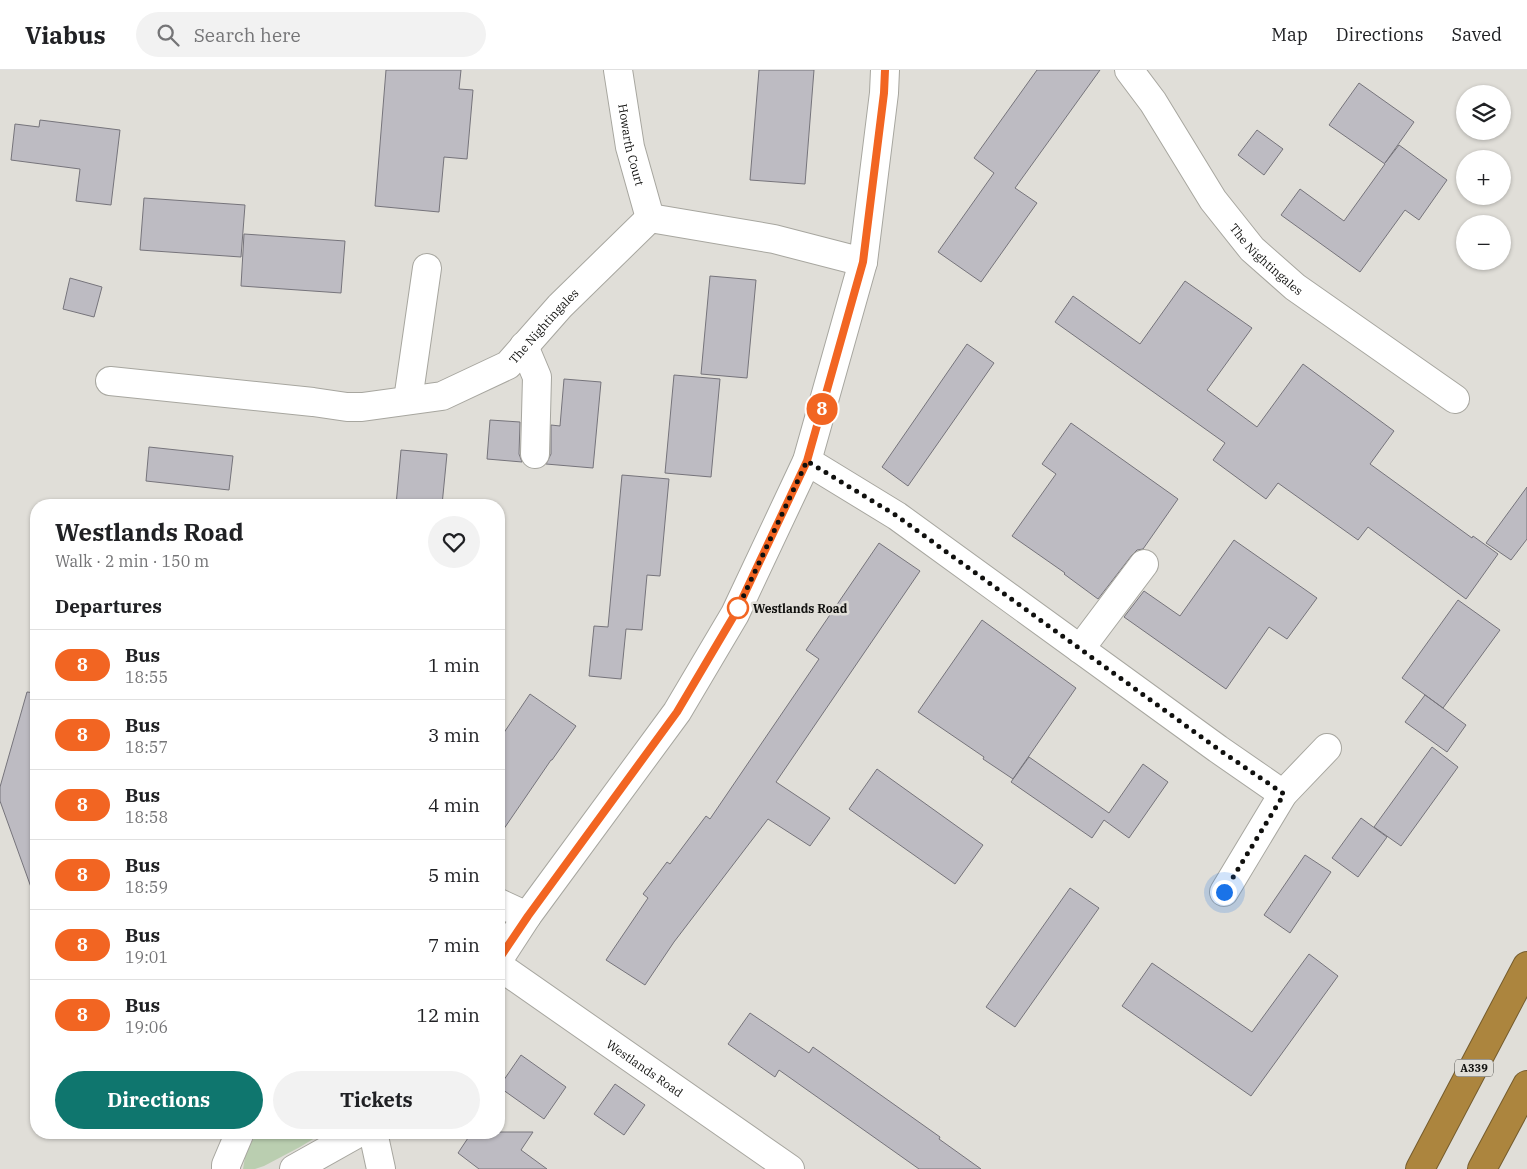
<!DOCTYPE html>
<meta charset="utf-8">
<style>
body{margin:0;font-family:"IBM Plex Serif",serif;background:#f2f2f2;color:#202124;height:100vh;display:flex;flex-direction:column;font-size:19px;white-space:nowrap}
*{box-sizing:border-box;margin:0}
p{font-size:16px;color:#757577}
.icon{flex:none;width:28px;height:28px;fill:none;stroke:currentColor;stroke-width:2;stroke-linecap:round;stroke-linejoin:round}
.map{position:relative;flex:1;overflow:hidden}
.drawer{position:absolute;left:30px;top:429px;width:475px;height:640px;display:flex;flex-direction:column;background:#fff;border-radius:20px;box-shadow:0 1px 4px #0004}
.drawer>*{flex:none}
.badge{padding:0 10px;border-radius:16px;font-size:18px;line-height:32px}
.controls{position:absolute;left:1456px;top:15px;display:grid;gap:10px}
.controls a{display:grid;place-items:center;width:55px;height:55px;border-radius:50%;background:#fff;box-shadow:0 1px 4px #0004;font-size:25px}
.you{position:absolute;width:25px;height:25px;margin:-12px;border:4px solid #fff;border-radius:50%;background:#1a73e8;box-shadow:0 0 0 8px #1a73e833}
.map>.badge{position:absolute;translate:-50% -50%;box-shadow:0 0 0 2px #fff}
h2{padding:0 25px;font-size:19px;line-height:45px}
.round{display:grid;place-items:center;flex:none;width:52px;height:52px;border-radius:26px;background:#f2f2f2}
.head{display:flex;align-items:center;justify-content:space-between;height:85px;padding:0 25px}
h1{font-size:24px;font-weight:700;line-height:38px}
.primary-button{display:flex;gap:10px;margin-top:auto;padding:10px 25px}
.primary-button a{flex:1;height:58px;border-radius:30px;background:#0f766e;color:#fff;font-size:20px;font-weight:700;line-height:58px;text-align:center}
.primary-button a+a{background:#f2f2f2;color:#202124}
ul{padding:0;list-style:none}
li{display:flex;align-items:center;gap:15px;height:70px;padding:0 25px;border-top:1px solid #e0e0e0}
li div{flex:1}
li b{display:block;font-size:19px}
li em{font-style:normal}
li .badge{min-width:55px;font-weight:700;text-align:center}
header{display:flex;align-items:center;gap:30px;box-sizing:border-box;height:70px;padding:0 25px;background:#fff;border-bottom:1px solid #e0e0e0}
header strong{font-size:24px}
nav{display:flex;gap:28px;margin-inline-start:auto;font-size:18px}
.search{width:350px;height:45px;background:#f2f2f2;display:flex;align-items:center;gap:12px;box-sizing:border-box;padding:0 18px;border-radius:28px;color:#757577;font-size:19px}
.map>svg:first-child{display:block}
.grass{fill:#baceb0}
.building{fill:#bdbbc2;stroke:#76747b}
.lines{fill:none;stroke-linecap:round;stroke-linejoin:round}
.minor-casing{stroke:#a7a69f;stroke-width:30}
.highway-casing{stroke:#755c2d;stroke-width:30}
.minor{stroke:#fff;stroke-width:28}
.highway{stroke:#ac853e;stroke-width:28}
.line-casing{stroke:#fff;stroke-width:11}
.line{stroke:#f26522;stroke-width:8}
.walk{stroke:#10100e;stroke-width:5;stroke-dasharray:0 9}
.stop-dot{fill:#fff;stroke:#f26522;stroke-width:2.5}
.labels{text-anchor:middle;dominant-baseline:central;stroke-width:5;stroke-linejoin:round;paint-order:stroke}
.shield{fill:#e0ded8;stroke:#4e4e4b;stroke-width:1}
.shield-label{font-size:11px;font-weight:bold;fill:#10100e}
.street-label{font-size:12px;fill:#10100e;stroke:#e0ded8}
.stop-label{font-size:12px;font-weight:bold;fill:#10100e;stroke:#e0ded8;text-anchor:start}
</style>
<header>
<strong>Viabus</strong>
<div class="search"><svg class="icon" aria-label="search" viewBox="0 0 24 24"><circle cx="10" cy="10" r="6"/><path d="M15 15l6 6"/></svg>Search here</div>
<nav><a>Map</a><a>Directions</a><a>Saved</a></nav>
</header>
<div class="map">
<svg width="1527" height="1099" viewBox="0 0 1527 1099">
<rect width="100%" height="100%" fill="#e0ded8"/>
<path class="grass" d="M 257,1063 L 323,1063 L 300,1077 L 264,1096 L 255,1099 L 243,1099 L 246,1081 Z"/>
<path class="building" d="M 386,0 L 461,0 L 459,19 L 473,20 L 467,89 L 444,87 L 439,142 L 375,136 Z
M 759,0 L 814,0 L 805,114 L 750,110 Z
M 1037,0 L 1100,0 L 1015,118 L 1037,133 L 981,212 L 938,182 L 994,103 L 974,88 Z
M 1359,13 L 1414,52 L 1385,93 L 1399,75 L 1447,110 L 1419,150 L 1405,140 L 1360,202 L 1281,145 L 1300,119 L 1344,151 L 1385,94 L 1329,55 Z
M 40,50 L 120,60 L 111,135 L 76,131 L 80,99 L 11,90 L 15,54 L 39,57 Z
M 1257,60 L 1283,79 L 1264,105 L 1238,85 Z
M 144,128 L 245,135 L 241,187 L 140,180 Z
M 244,164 L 345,171 L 341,223 L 241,216 Z
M 710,206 L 756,210 L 747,308 L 701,304 Z
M 70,208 L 102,217 L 94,247 L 63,239 Z
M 1185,211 L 1252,258 L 1207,320 L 1257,357 L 1303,294 L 1394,361 L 1370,394 L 1472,468 L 1473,466 L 1498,484 L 1466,529 L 1368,457 L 1358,470 L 1278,413 L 1266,429 L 1213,390 L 1225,373 L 1055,252 L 1073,226 L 1140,274 Z
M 967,274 L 994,293 L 908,416 L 882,397 Z
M 674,305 L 720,309 L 711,407 L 665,403 Z
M 564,309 L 601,312 L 593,398 L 546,394 L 551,384 L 551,355 L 560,356 Z
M 490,350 L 520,352 L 519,384 L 522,392 L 487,389 Z
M 1071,353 L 1178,429 L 1143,479 L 1137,480 L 1132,485 L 1098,529 L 1064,504 L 1065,503 L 1012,466 L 1056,404 L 1042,394 Z
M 149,377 L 233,386 L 229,420 L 146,411 Z
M 401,380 L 447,384 L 442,435 L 396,435 Z
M 622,405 L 669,409 L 660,506 L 647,505 L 642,560 L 626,559 L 621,609 L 589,606 L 594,556 L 608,557 Z
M 1527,417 L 1527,469 L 1511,490 L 1486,473 Z
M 1234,470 L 1317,528 L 1287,569 L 1269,557 L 1226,619 L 1124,547 L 1144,521 L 1180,546 Z
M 879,473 L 920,501 L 776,712 L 830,748 L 810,776 L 768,749 L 674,872 L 645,915 L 606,890 L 648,828 L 643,824 L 667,792 L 670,794 L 706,746 L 710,749 L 819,589 L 806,580 Z
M 1458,530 L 1500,560 L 1443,638 L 1402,608 Z
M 982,550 L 1076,618 L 1013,709 L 983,689 L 984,687 L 918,642 Z
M 27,622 L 36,623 L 36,819 L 32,820 L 0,731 L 0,717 Z
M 530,624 L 576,656 L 552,690 L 551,690 L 499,766 L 499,670 Z
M 1425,625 L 1466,655 L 1447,682 L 1405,652 Z
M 1432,677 L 1458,697 L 1401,776 L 1374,757 Z
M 1029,687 L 1109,743 L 1143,694 L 1168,712 L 1129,768 L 1104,750 L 1092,768 L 1011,712 Z
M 877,699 L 983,775 L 955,814 L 849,739 Z
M 1361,748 L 1387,767 L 1358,807 L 1332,788 Z
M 1305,785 L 1331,802 L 1290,863 L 1264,845 Z
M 1070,818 L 1099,838 L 1015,957 L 986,937 Z
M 1309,884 L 1338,906 L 1251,1026 L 1122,936 L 1152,893 L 1252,962 Z
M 750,943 L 809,983 L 813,977 L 940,1067 L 939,1069 L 981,1099 L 919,1099 L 779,1000 L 775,1007 L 728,974 Z
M 521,985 L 566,1017 L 544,1049 L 499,1017 Z
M 615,1014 L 645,1035 L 624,1065 L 594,1044 Z
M 472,1062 L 533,1062 L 521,1080 L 547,1099 L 479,1099 L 458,1083 Z"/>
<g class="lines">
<g class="minor-casing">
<g id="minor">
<path id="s1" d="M 618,0 L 630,77 L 650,148"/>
<path id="s2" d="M 1129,0 L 1153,32 L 1213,130 L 1252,179 L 1295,217 L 1455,329"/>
<path d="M 524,276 L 537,307 L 535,384"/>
<path id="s3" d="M 110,311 L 313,332 L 347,337 L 362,337 L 442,326 L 508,295 L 560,236 L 650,148 L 774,169 L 863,192"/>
<path d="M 408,330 L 427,198"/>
<path d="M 807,391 L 897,446 L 1218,679 L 1283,724"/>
<path d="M 1080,579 L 1144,494"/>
<path d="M 1224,822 L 1283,724 L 1327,678"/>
<path d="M 499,833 L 527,846"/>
<path d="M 499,889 L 527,846 L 677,642 L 735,544 L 807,391 L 863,192 L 884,23 L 885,0"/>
<path id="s4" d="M 499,896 L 790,1099"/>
<path d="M 373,1062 L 381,1099"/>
<path d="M 226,1099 L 226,1095 L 240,1062"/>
<path d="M 294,1099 L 360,1062"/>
</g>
</g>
<g class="highway-casing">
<path id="highway" d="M 1420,1099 L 1527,896
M 1482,1099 L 1527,1015"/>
</g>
<use href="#minor" class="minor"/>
<use href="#highway" class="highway"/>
</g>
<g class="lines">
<g class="line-casing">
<path id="line" d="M 499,889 L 528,846 L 677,642 L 735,544 L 807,391 L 863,192 L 884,23 L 885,0"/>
</g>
<use href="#line" class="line"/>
<path class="walk" d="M 738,538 L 735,544 L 807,391 L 897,446 L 1218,679 L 1284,724 L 1224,822"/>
</g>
<circle class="stop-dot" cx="738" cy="538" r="10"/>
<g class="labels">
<rect class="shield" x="1455" y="989.5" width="38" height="17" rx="4"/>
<g class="shield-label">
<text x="1474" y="998">A339</text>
</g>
<g class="street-label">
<text stroke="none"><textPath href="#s1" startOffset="76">Howarth Court</textPath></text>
<text stroke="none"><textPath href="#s2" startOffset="235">The Nightingales</textPath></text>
<text stroke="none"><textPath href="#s3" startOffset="460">The Nightingales</textPath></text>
<text stroke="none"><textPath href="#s4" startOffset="178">Westlands Road</textPath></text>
</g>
<g class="stop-label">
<text x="753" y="538">Westlands Road</text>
</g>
</g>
</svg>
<div class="controls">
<a><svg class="icon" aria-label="layers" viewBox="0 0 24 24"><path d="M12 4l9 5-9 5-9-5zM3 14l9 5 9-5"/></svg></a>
<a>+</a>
<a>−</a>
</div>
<div class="you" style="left:1224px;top:822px"></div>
<b class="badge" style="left:822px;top:339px;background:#f26522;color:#fff">8</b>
<section class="drawer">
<div class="head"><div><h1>Westlands Road</h1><p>Walk · 2 min · 150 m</p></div><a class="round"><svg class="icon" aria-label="heart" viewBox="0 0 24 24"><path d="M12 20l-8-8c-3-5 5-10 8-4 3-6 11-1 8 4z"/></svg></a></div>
<h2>Departures</h2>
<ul>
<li><span class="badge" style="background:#f26522;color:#fff">8</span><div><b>Bus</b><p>18:55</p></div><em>1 min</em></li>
<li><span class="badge" style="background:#f26522;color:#fff">8</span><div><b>Bus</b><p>18:57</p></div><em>3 min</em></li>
<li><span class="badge" style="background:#f26522;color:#fff">8</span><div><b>Bus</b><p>18:58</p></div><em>4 min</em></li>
<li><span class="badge" style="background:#f26522;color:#fff">8</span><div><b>Bus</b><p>18:59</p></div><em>5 min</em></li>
<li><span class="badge" style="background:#f26522;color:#fff">8</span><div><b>Bus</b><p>19:01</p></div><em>7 min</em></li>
<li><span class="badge" style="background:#f26522;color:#fff">8</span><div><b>Bus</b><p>19:06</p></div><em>12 min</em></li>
</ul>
<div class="primary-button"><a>Directions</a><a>Tickets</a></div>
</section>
</div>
